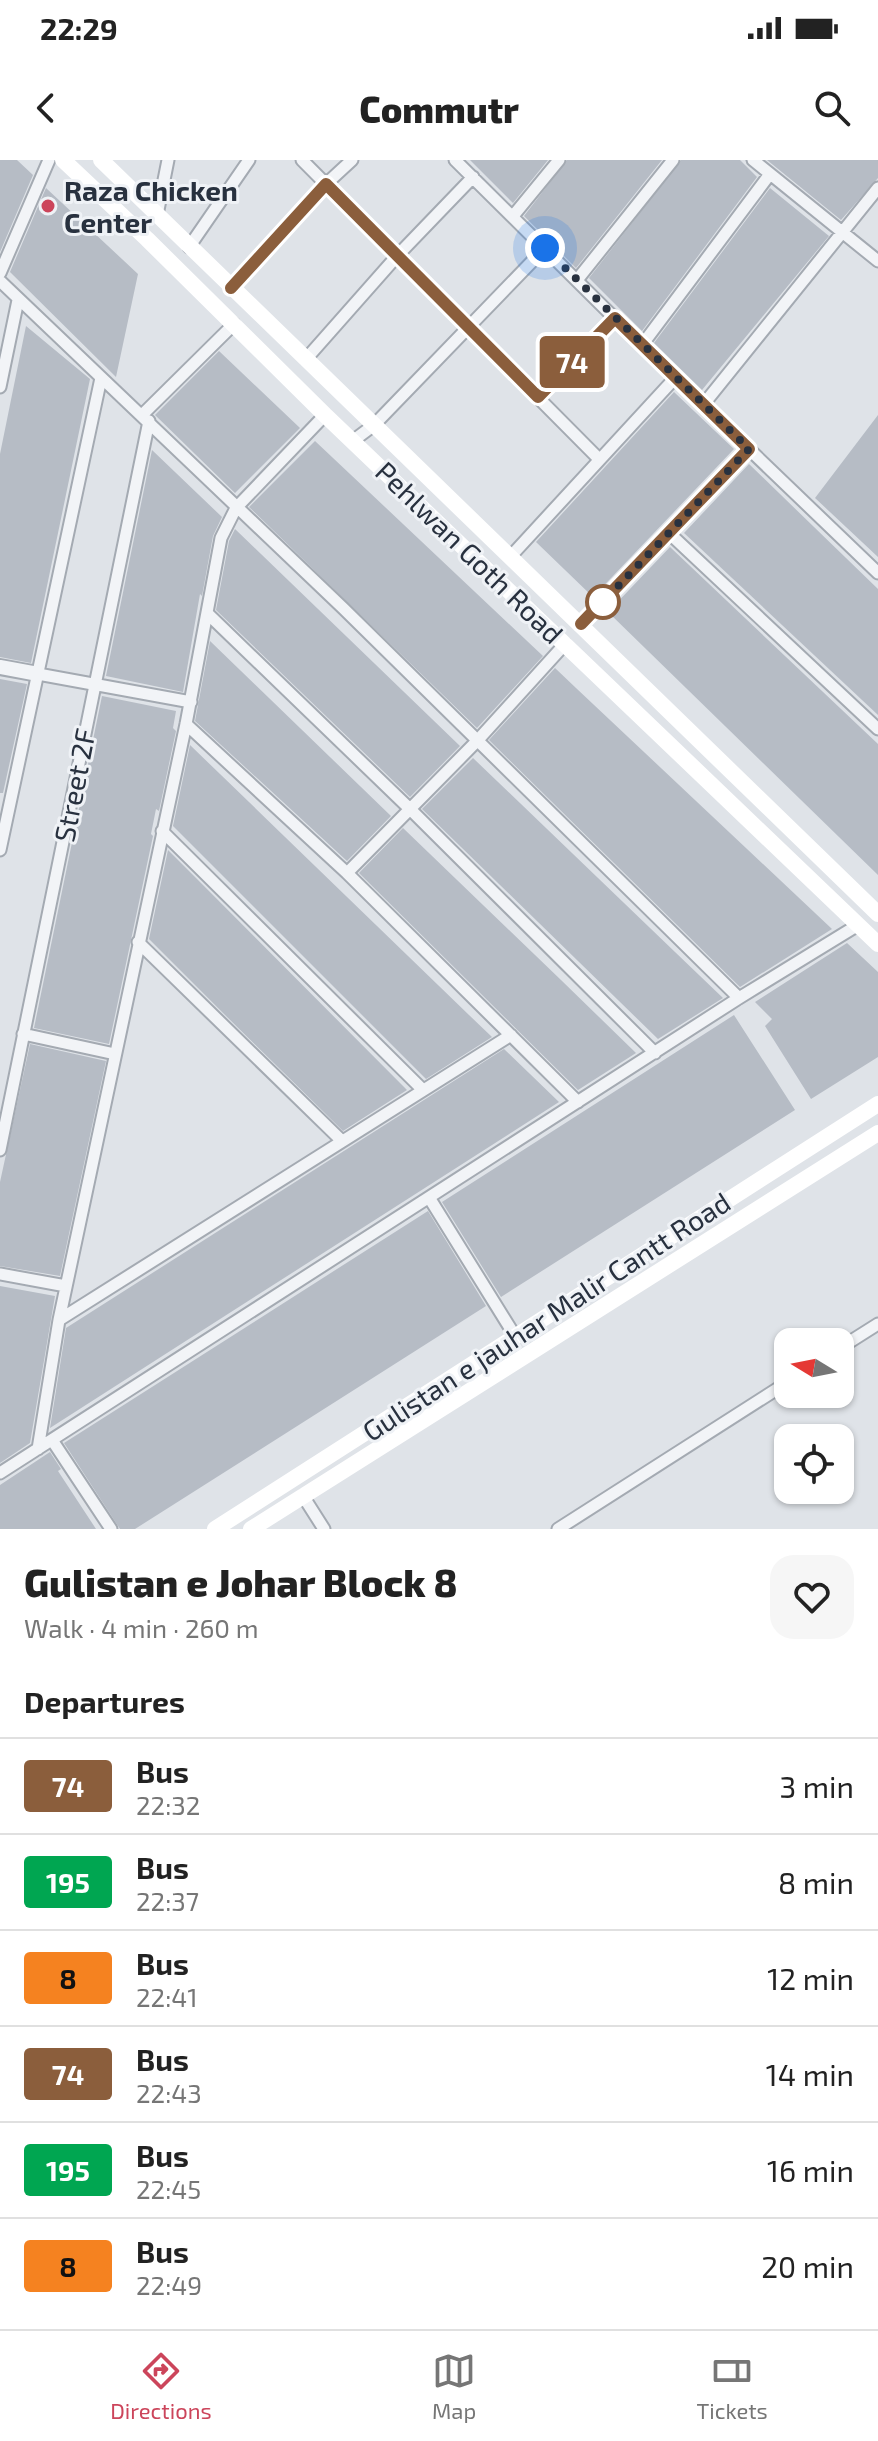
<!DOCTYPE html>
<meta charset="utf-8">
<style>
body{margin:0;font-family:"Exo 2",sans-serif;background:#f6f6f6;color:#222;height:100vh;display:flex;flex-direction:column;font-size:30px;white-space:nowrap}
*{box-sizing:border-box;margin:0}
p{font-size:26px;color:#767676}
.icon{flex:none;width:44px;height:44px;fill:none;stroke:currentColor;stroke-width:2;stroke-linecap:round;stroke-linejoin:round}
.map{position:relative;height:1369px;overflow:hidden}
.side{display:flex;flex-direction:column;background:#fff;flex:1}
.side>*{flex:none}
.badge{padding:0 16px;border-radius:6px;font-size:28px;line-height:52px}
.needle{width:52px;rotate:280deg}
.controls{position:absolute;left:774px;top:1168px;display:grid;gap:16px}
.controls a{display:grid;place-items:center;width:80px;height:80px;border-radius:16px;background:#fff;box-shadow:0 2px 6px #0004;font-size:40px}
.you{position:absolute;width:40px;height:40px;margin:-20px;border:6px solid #fff;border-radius:50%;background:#1a73e8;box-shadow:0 0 0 12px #1a73e833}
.map>.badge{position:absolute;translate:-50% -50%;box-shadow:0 0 0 4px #fff}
h2{padding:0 24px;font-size:30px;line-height:72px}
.round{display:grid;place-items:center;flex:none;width:84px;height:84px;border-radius:24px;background:#f6f6f6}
.overview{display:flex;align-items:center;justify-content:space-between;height:136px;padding:0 24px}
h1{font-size:38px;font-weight:800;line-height:60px}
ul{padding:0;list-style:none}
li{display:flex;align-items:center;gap:24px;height:96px;padding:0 24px;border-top:2px solid #e0e0e0}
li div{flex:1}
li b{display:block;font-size:30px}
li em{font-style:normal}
li .badge{min-width:88px;font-weight:700;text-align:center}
.status{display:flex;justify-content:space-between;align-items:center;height:56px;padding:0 40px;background:#fff;direction:ltr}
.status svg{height:22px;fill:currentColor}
header{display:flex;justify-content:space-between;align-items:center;height:104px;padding:0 24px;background:#fff;font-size:36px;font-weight:800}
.menu{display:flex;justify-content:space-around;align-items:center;height:112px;border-top:2px solid #e0e0e0;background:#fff;font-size:22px;color:#767676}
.menu a{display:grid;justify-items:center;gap:4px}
.menu .active{color:#cc455b}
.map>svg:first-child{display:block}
.building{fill:#b6bcc5}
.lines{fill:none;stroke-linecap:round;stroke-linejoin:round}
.minor-casing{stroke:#a4aab2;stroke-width:15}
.tertiary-casing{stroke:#a4aab2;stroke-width:18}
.minor{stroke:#f2f4f7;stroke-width:11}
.tertiary{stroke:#f2f4f7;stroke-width:14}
.secondary{stroke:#fff;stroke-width:16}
.line-casing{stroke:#fff;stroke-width:18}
.line{stroke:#8b5e3c;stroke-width:12}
.walk{stroke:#28313f;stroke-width:8;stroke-dasharray:0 14.4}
.poi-dot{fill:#cc455b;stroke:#eff2f6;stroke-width:3}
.stop-dot{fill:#fff;stroke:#8b5e3c;stroke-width:4}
.labels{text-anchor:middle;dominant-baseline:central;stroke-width:6;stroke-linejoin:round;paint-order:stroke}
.poi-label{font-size:28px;font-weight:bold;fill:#28313f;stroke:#eff2f6;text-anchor:start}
.street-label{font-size:28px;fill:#28313f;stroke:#eff2f6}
</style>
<div class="status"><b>22:29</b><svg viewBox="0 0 49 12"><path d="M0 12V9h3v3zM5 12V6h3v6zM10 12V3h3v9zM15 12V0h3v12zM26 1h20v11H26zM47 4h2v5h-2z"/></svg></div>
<header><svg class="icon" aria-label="back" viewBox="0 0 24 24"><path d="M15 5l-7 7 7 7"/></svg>Commutr<svg class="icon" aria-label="search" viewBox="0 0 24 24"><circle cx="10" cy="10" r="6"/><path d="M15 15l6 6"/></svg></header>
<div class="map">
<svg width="878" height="1369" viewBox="0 0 878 1369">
<rect width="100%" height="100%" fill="#dfe3e8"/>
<path class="building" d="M 0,0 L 17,0 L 33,15 L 0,92 Z
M 470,0 L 548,0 L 513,43 Z
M 567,0 L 662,0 L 576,108 L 524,56 Z
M 681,0 L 740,0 L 757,17 L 642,171 L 589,118 Z
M 767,0 L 878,0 L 878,18 L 841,60 Z
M 46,28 L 138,114 L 116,217 L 10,112 Z
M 770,28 L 829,76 L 702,230 L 654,183 Z
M 26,166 L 90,219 L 31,503 L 0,497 L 0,294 Z
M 219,191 L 300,268 L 235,333 L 155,255 Z
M 674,232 L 734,289 L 593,437 L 536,382 Z
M 878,255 L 878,397 L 815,338 Z
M 315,281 L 543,496 L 477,568 L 249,347 Z
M 152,290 L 222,357 L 213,376 L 202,436 L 200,434 L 183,532 L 106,516 Z
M 749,304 L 878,429 L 878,555 L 684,373 Z
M 235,369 L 460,586 L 410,637 L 216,450 L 229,381 Z
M 670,387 L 878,584 L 878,715 L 608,452 Z
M 210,481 L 391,656 L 347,701 L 195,561 Z
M 555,508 L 576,528 L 832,769 L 740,827 L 489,580 Z
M 0,519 L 27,524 L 3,633 L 0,633 Z
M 102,536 L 176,551 L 173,568 L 176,571 L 159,651 L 156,649 L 151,674 L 153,676 L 109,884 L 34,868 Z
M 190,585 L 469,855 L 492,877 L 426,919 L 173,666 Z
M 473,598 L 675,792 L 723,838 L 658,879 L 422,649 Z
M 403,668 L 561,820 L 636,893 L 578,930 L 359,713 Z
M 168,690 L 198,720 L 407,930 L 343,971 L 222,852 L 149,779 Z
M 847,783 L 878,812 L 878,897 L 811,939 L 765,866 L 772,859 L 755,842 Z
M 734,855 L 795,950 L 501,1137 L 442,1042 Z
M 30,884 L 106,901 L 60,1116 L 0,1106 L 0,1022 Z
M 504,889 L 559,942 L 50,1268 L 66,1168 Z
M 428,1051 L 486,1146 L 135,1369 L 120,1369 L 64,1283 Z
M 0,1126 L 55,1136 L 30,1283 L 0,1303 Z
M 50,1292 L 61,1309 L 58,1311 L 96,1369 L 0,1369 L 0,1325 Z"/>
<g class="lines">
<g class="minor-casing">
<path id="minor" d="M 302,0 L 598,298
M 455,0 L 675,218 L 878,413
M 753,0 L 878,101
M 157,55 L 168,0
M 513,56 L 559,0
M 189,87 L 249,0
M 0,113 L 49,0
M 577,120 L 673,0
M 0,121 L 343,448 L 739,838
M 231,128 L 326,24 L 352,0
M 642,185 L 770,14
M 306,199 L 397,96 L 473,17
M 0,227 L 18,140
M 538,237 L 615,158
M 703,245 L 878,28
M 142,255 L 234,164
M 354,280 L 374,265 L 545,88
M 669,373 L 878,569
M 511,396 L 675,218
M 207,453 L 410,649 L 655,893
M 581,464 L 749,289
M 38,514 L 191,542
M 186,564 L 347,713 L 578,942
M 162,671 L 423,930
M 0,690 L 101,218
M 347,713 L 477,581 L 565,484
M 138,782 L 342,981
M 23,874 L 115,894
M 0,990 L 149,261
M 430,1039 L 515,1176
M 0,1114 L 66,1126
M 59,1160 L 511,875
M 840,1188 L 878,1164
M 52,1280 L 111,1369
M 38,1289 L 59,1160 L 186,564 L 221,378 L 236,348 L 325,255
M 0,1313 L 739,838 L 858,765
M 303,1336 L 324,1369
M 558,1369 L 788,1222"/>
</g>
<g class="tertiary-casing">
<path id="tertiary" d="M 0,507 L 38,514"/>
</g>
<use href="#minor" class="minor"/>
<use href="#tertiary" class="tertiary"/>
<path class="secondary" d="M 63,0 L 147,79 L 325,255 L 878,784
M 101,0 L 878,754
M 215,1369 L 878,944
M 251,1369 L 878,973"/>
</g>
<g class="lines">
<g class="line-casing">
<path id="line" d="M 231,128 L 326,24 L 538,237 L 615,158 L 749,289 L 581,464"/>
</g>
<use href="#line" class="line"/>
<path class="walk" d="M 545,88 L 749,289 L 603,442"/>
</g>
<circle class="poi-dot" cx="48" cy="46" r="8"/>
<circle class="stop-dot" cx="603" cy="442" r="16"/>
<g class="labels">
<g class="poi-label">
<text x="64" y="30">Raza Chicken<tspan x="64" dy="32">Center</tspan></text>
</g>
<g class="street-label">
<text transform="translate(470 392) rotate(44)">Pehlwan Goth Road</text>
<text transform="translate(74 625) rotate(-79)">Street 2F</text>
<text transform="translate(546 1156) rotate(-33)">Gulistan e jauhar Malir Cantt Road</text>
</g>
</g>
</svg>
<div class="controls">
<a><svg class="needle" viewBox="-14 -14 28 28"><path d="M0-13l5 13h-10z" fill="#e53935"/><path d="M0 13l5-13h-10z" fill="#767676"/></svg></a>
<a><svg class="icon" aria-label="locate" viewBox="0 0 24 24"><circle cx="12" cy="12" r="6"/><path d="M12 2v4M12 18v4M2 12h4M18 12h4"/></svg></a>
</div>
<div class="you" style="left:545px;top:88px"></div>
<b class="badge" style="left:572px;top:202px;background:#8b5e3c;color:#fff">74</b>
</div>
<section class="side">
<div class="overview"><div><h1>Gulistan e Johar Block 8</h1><p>Walk · 4 min · 260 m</p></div><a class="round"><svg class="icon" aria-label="heart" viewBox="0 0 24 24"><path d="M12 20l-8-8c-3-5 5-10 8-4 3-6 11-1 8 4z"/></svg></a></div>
<h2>Departures</h2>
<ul>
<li><span class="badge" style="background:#8b5e3c;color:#fff">74</span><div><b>Bus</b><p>22:32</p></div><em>3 min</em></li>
<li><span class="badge" style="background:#00a651;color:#fff">195</span><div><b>Bus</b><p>22:37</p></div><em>8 min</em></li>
<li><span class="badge" style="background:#f58220;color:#111">8</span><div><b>Bus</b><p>22:41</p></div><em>12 min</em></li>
<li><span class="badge" style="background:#8b5e3c;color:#fff">74</span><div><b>Bus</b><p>22:43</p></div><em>14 min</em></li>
<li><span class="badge" style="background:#00a651;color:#fff">195</span><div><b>Bus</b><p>22:45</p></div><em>16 min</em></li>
<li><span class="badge" style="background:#f58220;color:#111">8</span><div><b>Bus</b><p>22:49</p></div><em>20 min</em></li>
</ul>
</section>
<nav class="menu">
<a class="active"><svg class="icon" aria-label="directions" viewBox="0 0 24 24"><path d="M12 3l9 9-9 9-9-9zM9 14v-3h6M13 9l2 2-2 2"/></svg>Directions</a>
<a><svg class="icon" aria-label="map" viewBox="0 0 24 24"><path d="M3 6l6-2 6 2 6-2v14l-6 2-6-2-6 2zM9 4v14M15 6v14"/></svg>Map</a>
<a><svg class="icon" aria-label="tickets" viewBox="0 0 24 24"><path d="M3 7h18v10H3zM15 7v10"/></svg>Tickets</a>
</nav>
